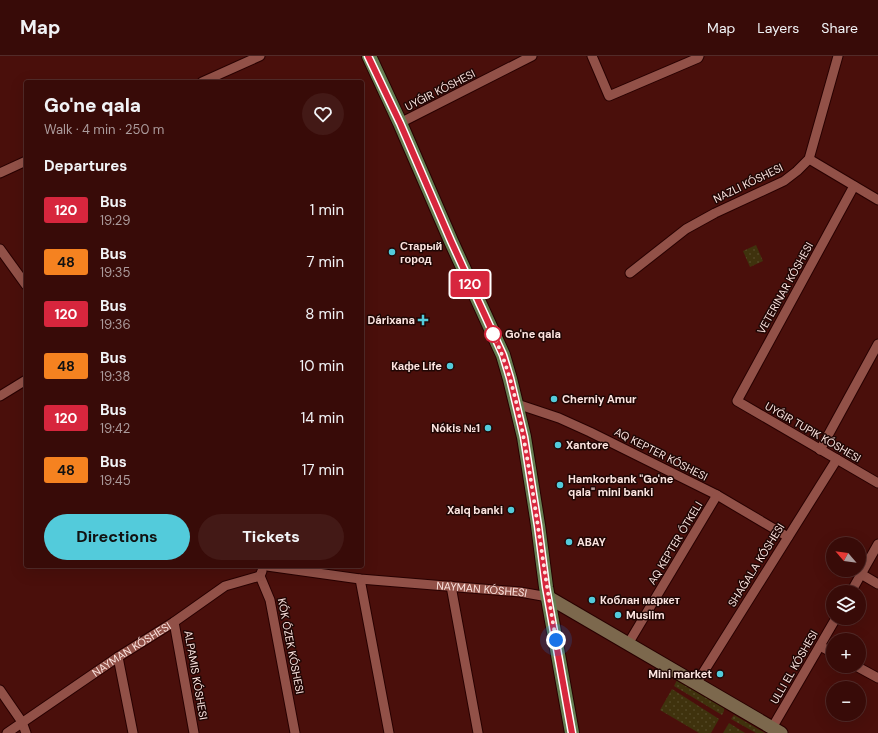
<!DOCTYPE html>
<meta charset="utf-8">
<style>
body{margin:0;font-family:"DM Sans",sans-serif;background:#431916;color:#f1f3f6;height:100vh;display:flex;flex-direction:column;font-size:15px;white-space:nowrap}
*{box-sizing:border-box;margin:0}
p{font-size:13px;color:#ab9b9c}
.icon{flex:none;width:22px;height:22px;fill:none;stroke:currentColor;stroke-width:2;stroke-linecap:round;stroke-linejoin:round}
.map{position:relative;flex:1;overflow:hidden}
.panel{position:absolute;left:24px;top:24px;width:340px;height:488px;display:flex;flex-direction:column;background:#380b08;border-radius:4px;box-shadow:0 4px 16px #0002,0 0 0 1px #522b29}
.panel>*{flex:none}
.badge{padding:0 8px;border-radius:3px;font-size:14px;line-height:26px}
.needle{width:26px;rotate:298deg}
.fabs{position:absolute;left:826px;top:481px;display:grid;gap:8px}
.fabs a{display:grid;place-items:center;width:40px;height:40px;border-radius:50%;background:#380b08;box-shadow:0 4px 16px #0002,0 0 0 1px #522b29;font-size:20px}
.you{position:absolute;width:20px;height:20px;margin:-10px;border:3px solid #fff;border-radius:50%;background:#1a73e8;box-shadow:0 0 0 6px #1a73e833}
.map>.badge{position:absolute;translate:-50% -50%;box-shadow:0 0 0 2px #fff}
h2{padding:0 20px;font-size:15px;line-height:36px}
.round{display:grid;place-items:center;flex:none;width:42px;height:42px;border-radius:21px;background:#431916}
.headline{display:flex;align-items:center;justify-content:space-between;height:68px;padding:0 20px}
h1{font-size:19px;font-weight:800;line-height:30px}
.button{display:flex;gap:8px;margin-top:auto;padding:8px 20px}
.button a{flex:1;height:46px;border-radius:24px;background:#53cbdb;color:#111;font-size:16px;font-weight:800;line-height:46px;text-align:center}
.button a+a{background:#431916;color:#f1f3f6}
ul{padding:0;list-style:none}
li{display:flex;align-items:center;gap:12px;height:52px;padding:0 20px}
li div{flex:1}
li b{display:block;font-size:15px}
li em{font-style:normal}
li .badge{min-width:44px;font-weight:700;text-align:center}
header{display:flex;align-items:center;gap:24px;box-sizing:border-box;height:56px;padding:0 20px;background:#380b08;border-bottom:1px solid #522b29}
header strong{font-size:19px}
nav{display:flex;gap:22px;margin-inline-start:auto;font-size:14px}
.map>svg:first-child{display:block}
.grass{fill:url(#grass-dots)}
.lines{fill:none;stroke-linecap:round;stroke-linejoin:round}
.minor-casing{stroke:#280000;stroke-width:11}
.secondary-casing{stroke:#280000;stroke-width:15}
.primary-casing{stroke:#280000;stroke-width:16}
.minor{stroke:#925148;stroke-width:9}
.secondary{stroke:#7c684d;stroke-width:13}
.primary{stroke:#667e52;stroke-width:14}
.line-casing{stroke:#fff;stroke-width:9}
.line{stroke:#d7263d;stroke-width:6}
.walk{stroke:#fce4e0;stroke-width:4;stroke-dasharray:0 7.2}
.poi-dot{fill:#53cbdb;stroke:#200705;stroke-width:1.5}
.stop-dot{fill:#fff;stroke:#d7263d;stroke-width:2}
.labels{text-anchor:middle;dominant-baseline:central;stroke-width:3;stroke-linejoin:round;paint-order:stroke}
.street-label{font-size:11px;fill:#fce4e0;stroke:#200705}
.poi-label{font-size:11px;font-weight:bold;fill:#fce4e0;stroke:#200705;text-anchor:start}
.stop-label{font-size:11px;font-weight:bold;fill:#fce4e0;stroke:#200705;text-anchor:start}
</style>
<header>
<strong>Map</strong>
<nav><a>Map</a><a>Layers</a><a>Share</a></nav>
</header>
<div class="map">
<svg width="878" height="677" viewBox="0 0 878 677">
<defs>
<pattern id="grass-dots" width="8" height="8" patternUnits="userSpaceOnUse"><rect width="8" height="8" fill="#3f320d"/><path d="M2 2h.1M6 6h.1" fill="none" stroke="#524624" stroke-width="1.8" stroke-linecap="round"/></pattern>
</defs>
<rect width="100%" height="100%" fill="#4a0f0b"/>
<path class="grass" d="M 756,189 L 763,205 L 750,211 L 743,195 Z
M 677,624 L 724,652 L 724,655 L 722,659 L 674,630 Z
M 672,633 L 719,663 L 711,677 L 699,677 L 660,654 Z
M 734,659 L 765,677 L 756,677 L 731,663 Z
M 729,667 L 745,677 L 723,677 Z"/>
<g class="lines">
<g class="minor-casing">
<g id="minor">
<path d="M 592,0 L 609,40 L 698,2 L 699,0"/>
<path d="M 202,26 L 260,0"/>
<path d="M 400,67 L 532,0"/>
<path d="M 809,103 L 878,144"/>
<path d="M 0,117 L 26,105"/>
<path d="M 854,130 L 737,345 L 878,427"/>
<path d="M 0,193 L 26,229"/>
<path d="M 630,217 L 686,173 L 715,157 L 784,125 L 797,115 L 809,103 L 838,0"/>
<path d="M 0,340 L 26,324"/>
<path d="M 517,348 L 559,362 L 590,376 L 717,439 L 788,481"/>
<path d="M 820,394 L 878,288"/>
<path id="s1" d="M 267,510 L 360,523 L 520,536 L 548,541"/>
<path d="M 262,515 L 260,520 L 270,544 L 295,677"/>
<path d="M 861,518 L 878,528"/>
<path d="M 360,523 L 389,677"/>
<path d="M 451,530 L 478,677"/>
<path d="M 851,536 L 878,488"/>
<path d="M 174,566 L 194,677"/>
<path d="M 628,588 L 717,439"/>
<path d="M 820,590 L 833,597"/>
<path d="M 118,601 L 133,677"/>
<path d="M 856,610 L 878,622"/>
<path d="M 696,628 L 837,403"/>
<path d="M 0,634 L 22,666 L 26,677"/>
<path d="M 772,672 L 836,562"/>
<path id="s2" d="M 7,677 L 118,601 L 174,566 L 225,530 L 260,520"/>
</g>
</g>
<g class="secondary-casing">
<path id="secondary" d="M 548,541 L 781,677"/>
</g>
<g class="primary-casing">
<path id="primary" d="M 369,0 L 400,67 L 451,185 L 503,299 L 510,323 L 524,381 L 538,469 L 546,531 L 572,677"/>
</g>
<use href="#minor" class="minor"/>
<use href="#secondary" class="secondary"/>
<use href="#primary" class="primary"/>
</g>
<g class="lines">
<g class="line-casing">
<path id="line" d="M 368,0 L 400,67 L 451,185 L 503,299 L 510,322 L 524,381 L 538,470 L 546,531 L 572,677"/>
</g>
<use href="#line" class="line"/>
<path class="walk" d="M 493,278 C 514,322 522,371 530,419 C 539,474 546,529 556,584"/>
</g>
<g class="poi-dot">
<circle cx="392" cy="196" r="4"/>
<path d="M421 258h4v4h4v4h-4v4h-4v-4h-4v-4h4z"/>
<circle cx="450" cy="310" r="4"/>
<circle cx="554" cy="343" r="4"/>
<circle cx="488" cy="372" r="4"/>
<circle cx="558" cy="389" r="4"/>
<circle cx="560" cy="429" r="4"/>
<circle cx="511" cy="454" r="4"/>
<circle cx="569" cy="486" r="4"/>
<circle cx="592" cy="544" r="4"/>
<circle cx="618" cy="559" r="4"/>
<circle cx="720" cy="618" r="4"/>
</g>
<circle class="stop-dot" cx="493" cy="278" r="8"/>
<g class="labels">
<g class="street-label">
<text transform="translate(440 34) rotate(-27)">UYǴIR KÓSHESI</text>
<text transform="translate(748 127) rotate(-26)">NAZLI KÓSHESI</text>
<text transform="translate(785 232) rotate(-61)">VETERINAR KÓSHESI</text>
<text transform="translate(813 376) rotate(30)">UYǴIR TUPIK KÓSHESI</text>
<text transform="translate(661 398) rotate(27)">AQ KEPTER KÓSHESI</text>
<text transform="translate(675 487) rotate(-59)">AQ KEPTER ÓTKELI</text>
<text transform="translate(756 509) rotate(-58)">SHAǴALA KÓSHESI</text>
<text stroke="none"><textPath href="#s1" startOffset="216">NAYMAN KÓSHESI</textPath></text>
<text transform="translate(291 590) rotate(79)">KÓK ÓZEK KÓSHESI</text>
<text stroke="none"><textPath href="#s2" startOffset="150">NAYMAN KÓSHESI</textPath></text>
<text transform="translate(794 611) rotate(-60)">ULLI EL KÓSHESI</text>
<text transform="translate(196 619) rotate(80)">ALPAMIS KÓSHESI</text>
</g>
<g class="poi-label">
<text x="400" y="190">Старый<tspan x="400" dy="13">город</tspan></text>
<text x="415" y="264" text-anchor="end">Dárixana</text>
<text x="442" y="310" text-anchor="end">Кафе Life</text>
<text x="562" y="343">Cherniy Amur</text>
<text x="480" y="372" text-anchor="end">Nókis №1</text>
<text x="566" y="389">Xantore</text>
<text x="568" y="423">Hamkorbank "Go'ne<tspan x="568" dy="13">qala" mini banki</tspan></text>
<text x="503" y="454" text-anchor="end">Xalq banki</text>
<text x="577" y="486">ABAY</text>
<text x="600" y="544">Коблан маркет</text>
<text x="626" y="559">Muslim</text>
<text x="712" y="618" text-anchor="end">Mini market</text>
</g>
<g class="stop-label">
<text x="505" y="278">Go'ne qala</text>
</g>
</g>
</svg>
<div class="fabs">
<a><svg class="needle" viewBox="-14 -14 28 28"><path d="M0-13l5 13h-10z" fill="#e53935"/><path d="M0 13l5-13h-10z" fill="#ab9b9c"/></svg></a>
<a><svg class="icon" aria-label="layers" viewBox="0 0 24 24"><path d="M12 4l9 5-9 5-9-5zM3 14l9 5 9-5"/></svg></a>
<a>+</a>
<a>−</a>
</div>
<div class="you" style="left:556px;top:584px"></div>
<b class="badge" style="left:470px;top:228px;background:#d7263d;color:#fff">120</b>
<section class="panel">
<div class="headline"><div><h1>Go'ne qala</h1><p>Walk · 4 min · 250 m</p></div><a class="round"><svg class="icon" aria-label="heart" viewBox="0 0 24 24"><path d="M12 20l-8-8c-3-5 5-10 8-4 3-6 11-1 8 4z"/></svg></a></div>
<h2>Departures</h2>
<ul>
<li><span class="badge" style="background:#d7263d;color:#fff">120</span><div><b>Bus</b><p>19:29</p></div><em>1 min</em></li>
<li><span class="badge" style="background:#f58220;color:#111">48</span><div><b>Bus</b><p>19:35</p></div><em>7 min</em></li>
<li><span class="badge" style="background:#d7263d;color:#fff">120</span><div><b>Bus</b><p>19:36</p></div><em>8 min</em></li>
<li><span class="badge" style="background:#f58220;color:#111">48</span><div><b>Bus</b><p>19:38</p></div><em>10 min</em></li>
<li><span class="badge" style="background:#d7263d;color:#fff">120</span><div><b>Bus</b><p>19:42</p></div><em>14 min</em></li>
<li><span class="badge" style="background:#f58220;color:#111">48</span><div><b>Bus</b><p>19:45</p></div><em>17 min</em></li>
</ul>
<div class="button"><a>Directions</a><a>Tickets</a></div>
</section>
</div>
